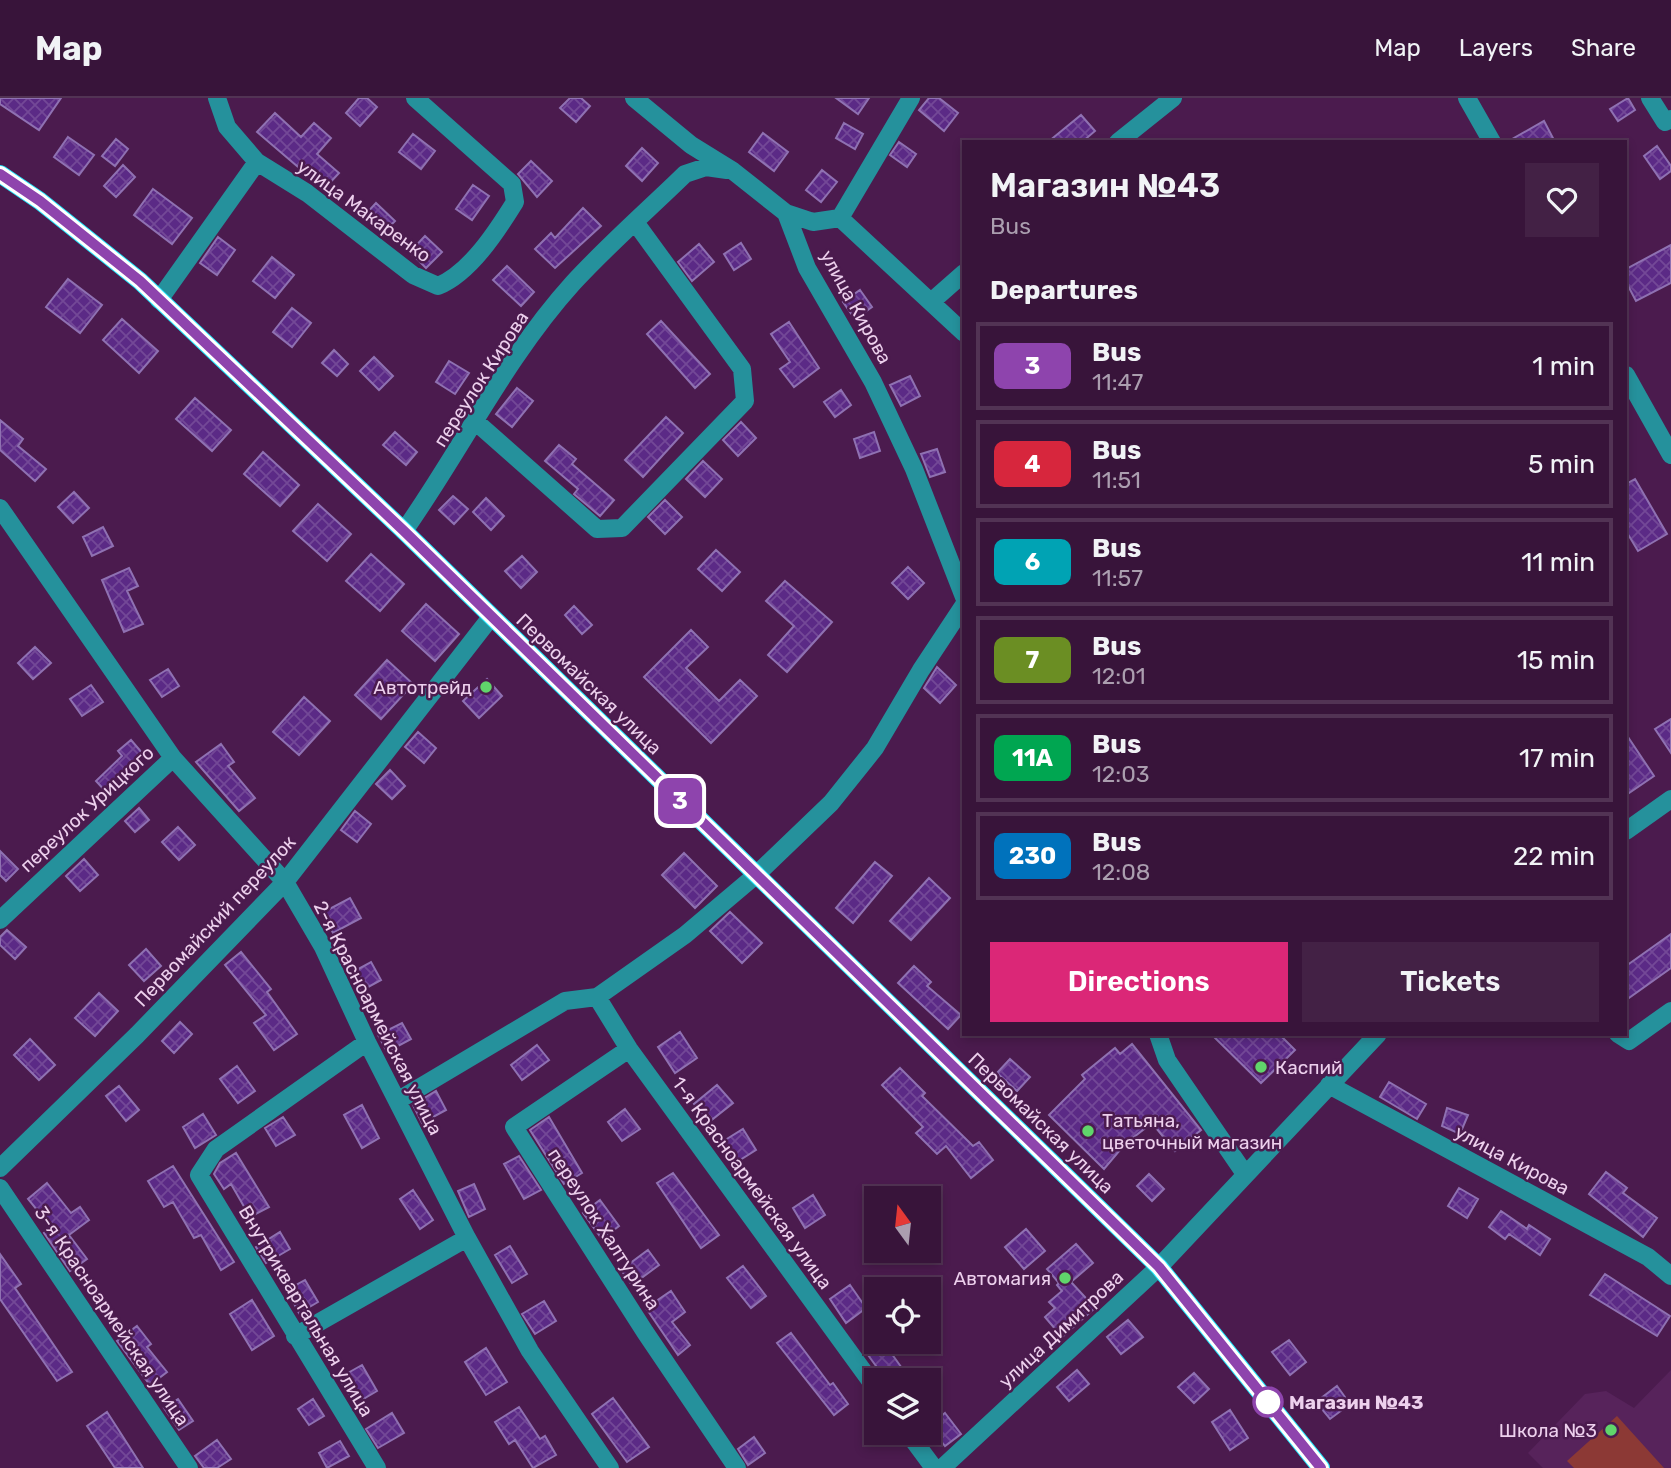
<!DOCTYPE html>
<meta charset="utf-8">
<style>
body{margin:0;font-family:Rubik,sans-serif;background:#432145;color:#f1f3f6;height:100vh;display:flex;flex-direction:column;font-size:26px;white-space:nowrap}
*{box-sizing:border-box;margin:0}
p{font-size:23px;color:#ab9eaf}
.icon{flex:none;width:38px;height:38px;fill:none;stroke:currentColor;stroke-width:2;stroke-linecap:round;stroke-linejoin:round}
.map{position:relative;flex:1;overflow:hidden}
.drawer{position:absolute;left:962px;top:42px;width:665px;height:896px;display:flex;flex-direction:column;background:#38143a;border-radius:0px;box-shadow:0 4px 10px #0003,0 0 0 2px #523354}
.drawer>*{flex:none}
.badge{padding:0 14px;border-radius:10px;font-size:24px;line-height:46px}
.needle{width:46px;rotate:345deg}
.controls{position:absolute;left:864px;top:1088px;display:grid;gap:14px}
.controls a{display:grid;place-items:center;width:77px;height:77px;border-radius:0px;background:#38143a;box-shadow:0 4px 10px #0003,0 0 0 2px #523354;font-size:35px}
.map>.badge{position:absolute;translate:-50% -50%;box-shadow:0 0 0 4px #fff}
h2{padding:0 28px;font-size:26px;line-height:63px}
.round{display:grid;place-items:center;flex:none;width:74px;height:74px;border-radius:0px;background:#432145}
.headline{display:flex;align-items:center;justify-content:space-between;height:119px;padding:0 28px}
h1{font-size:33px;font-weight:600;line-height:52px}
.action{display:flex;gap:14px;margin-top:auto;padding:14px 28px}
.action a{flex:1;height:80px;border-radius:0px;background:#db2777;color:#fff;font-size:28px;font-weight:600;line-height:80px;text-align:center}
.action a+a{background:#432145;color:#f1f3f6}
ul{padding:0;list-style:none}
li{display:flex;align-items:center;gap:21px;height:88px;margin:0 14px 10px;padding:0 14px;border:4px solid #523354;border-radius:0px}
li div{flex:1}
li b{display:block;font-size:26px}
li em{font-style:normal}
li .badge{min-width:77px;font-weight:700;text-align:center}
header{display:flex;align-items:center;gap:42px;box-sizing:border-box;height:98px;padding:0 35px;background:#38143a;border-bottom:2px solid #523354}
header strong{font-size:33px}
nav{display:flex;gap:38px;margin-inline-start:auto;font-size:24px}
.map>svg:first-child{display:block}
.built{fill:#57235b}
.pitch{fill:#8c3935}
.building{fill:url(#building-cross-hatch);stroke:#8f71b2;stroke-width:2}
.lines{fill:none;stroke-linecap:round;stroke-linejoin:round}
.minor{stroke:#25919c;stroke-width:18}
.major{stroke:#26e9fc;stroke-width:18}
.line-casing{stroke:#fff;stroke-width:16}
.line{stroke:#8e44ad;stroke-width:10}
.poi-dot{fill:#60d56b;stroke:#4b1b4e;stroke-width:2.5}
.stop-dot{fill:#fff;stroke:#8e44ad;stroke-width:3.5}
.labels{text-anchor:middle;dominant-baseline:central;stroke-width:5;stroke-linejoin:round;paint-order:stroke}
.street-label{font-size:19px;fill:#edd0ed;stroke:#4b1b4e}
.poi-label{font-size:19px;fill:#edd0ed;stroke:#4b1b4e;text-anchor:end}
.stop-label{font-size:19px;font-weight:bold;fill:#edd0ed;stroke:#4b1b4e;text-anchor:start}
</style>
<header>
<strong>Map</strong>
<nav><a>Map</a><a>Layers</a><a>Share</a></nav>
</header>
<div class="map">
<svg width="1671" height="1370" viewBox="0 0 1671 1370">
<defs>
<pattern id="building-cross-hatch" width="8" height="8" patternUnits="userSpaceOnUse" patternTransform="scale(1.75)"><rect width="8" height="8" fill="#5b2a86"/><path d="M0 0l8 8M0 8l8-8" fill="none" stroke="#734897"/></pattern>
</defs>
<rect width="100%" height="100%" fill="#4b1b4e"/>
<path class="built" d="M 1671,1272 L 1671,1370 L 1543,1370 L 1528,1355 L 1585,1296 L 1606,1293 L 1634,1310 Z"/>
<path class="pitch" d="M 1617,1318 L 1664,1370 L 1574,1370 L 1567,1363 Z"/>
<path class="building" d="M 0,0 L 61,0 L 39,32 L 0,6 Z
M 359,0 L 367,0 L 377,9 L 360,28 L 346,15 Z
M 570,0 L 581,0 L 590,8 L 576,24 L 560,10 Z
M 836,0 L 869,0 L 858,16 Z
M 929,0 L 939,0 L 958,15 L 944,33 L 919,12 Z
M 1628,0 L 1635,12 L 1618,23 L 1610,11 Z
M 275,15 L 301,39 L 314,25 L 331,40 L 317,56 L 339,75 L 324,91 L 257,34 Z
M 1081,17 L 1095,33 L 1082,44 L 1048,44 Z
M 1544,23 L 1555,44 L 1507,44 Z
M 844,25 L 863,36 L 855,51 L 836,40 Z
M 763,35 L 788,54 L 774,73 L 749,54 Z
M 413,36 L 435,53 L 421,71 L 399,54 Z
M 68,39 L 94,57 L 79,77 L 54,59 Z
M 116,41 L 128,51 L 115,68 L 102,58 Z
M 899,44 L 916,56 L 907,69 L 890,57 Z
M 1657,48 L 1671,68 L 1671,73 L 1660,81 L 1644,58 Z
M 642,50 L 658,65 L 642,83 L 626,68 Z
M 531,63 L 552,83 L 537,99 L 518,76 Z
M 123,67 L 135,79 L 116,99 L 104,88 Z
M 822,72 L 837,84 L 821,104 L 806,92 Z
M 473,87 L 489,98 L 472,122 L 456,111 Z
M 153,91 L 192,120 L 172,146 L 134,117 Z
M 376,105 L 395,123 L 383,135 L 364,118 Z
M 583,110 L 601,128 L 555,170 L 535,151 L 551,135 L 555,140 Z
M 425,138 L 442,154 L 426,170 L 410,154 Z
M 218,139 L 235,152 L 217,177 L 200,165 Z
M 741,145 L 751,161 L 734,172 L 724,156 Z
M 699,146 L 714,164 L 692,183 L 678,164 Z
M 1671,147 L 1671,185 L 1636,203 L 1626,184 L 1626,171 Z
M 272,159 L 294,177 L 275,200 L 253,183 Z
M 507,168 L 534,194 L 521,208 L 493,182 Z
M 68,181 L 102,207 L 80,235 L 46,209 Z
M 860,192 L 872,209 L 855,221 L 843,204 Z
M 292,210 L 311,225 L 292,249 L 273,234 Z
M 122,221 L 158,253 L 139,275 L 103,242 Z
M 661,223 L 710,276 L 695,290 L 647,236 Z
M 789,224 L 819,270 L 794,289 L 780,271 L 790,264 L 771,236 Z
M 334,252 L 348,266 L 337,278 L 322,265 Z
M 374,259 L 393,278 L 379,292 L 360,273 Z
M 449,263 L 469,275 L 455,296 L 436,284 Z
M 910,278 L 920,298 L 901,308 L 890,287 Z
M 517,290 L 533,303 L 512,329 L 496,316 Z
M 841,292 L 851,307 L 835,319 L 824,304 Z
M 195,300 L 231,332 L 212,353 L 176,321 Z
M 666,319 L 683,335 L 643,379 L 625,362 Z
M 0,322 L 23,341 L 18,348 L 46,371 L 35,383 L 0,352 Z
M 741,324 L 756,340 L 738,358 L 723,342 Z
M 395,334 L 417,354 L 406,367 L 383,347 Z
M 874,334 L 880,353 L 860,360 L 854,341 Z
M 559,347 L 576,361 L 572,366 L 614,402 L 600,418 L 574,396 L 578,391 L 545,363 Z
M 937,351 L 945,374 L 930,379 L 921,356 Z
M 263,354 L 299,387 L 280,408 L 244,376 Z
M 703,363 L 722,381 L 705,399 L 686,381 Z
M 1635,381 L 1667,436 L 1638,453 L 1626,433 L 1626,386 Z
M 74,394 L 89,410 L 73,425 L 58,409 Z
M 453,398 L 468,411 L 454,426 L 439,412 Z
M 486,400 L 504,418 L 491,432 L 473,414 Z
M 665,402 L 682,419 L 665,436 L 648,419 Z
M 318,406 L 351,436 L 327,463 L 293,433 Z
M 103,429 L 113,448 L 92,458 L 83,439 Z
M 716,452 L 740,474 L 722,493 L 698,471 Z
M 371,456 L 404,486 L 380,513 L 346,483 Z
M 522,458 L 537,474 L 521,490 L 505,473 Z
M 908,469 L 924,485 L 908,501 L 892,485 Z
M 129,470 L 138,488 L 127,493 L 143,526 L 124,534 L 102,482 Z
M 785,483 L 832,524 L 787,574 L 768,557 L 794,528 L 766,503 Z
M 426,506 L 459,536 L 435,563 L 402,533 Z
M 574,508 L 592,527 L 582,536 L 565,517 Z
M 691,532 L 708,549 L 686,570 L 719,603 L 740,582 L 757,598 L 711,645 L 644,579 Z
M 35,549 L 51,565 L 33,581 L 18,565 Z
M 387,562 L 413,586 L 381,621 L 355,597 Z
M 937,569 L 956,587 L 940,605 L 924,590 Z
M 168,571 L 179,588 L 162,599 L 150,582 Z
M 487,581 L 502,598 L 479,620 L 463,603 Z
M 91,587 L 103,604 L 82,618 L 70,601 Z
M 304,599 L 330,623 L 299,657 L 273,634 Z
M 1671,621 L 1671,655 L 1655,631 Z
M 418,634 L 436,650 L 424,665 L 405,649 Z
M 1626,636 L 1654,678 L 1626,697 Z
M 131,642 L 143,656 L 116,679 L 119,683 L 107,695 L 96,683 L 122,658 L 118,653 Z
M 221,646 L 234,664 L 228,668 L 255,700 L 239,713 L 196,664 Z
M 390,672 L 405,688 L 392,701 L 376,686 Z
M 139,710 L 149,722 L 135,734 L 125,723 Z
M 355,713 L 371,726 L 357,744 L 341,732 Z
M 178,729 L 195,747 L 179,762 L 162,744 Z
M 0,753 L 18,771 L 6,783 L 0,777 Z
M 684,755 L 717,788 L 695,810 L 662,777 Z
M 84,761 L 98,777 L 80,793 L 66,778 Z
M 875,764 L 892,778 L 853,825 L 836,810 Z
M 929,780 L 950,800 L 911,842 L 890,823 Z
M 350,800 L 361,820 L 333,835 L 322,815 Z
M 730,814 L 762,845 L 742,865 L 710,833 Z
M 7,832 L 26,849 L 15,861 L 0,847 L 0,839 Z
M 1671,836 L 1671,870 L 1626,902 L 1626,868 Z
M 146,851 L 161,868 L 144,883 L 129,867 Z
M 241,854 L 271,891 L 267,894 L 297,936 L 274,952 L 254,925 L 266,917 L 225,867 Z
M 371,864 L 381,882 L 361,893 L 351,875 Z
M 914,868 L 931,884 L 927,888 L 961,917 L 948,931 L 898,885 Z
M 99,895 L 118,913 L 95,938 L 75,920 Z
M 180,924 L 192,936 L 174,955 L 162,943 Z
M 402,925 L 411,941 L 387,954 L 378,937 Z
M 680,934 L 697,960 L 675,975 L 658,949 Z
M 1211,936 L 1279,936 L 1295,952 L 1261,985 Z
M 30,941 L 55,967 L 39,982 L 14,957 Z
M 1132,946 L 1201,1032 L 1175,1053 L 1152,1025 L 1125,1046 L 1104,1071 L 1049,1017 L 1085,981 L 1082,977 L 1115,950 L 1120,956 Z
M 537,947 L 549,962 L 522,982 L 511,967 Z
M 1010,961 L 1030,979 L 1017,993 L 997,975 Z
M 237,968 L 255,993 L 238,1005 L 220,981 Z
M 900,970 L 925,995 L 922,998 L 973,1048 L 979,1044 L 993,1062 L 971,1080 L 946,1048 L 937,1056 L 916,1035 L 923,1029 L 882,987 Z
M 1389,984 L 1426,1006 L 1417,1021 L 1380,999 Z
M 717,987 L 733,1005 L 709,1024 L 694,1006 Z
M 119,988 L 139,1012 L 126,1023 L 106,998 Z
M 436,993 L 446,1012 L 422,1025 L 413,1007 Z
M 362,1007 L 379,1040 L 362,1050 L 344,1017 Z
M 1447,1010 L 1468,1017 L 1460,1036 L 1442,1028 Z
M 625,1011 L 640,1031 L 622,1043 L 608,1024 Z
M 203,1016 L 216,1037 L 195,1050 L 183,1029 Z
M 283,1019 L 295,1037 L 276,1048 L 265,1030 Z
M 549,1019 L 582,1075 L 564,1086 L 530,1032 Z
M 743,1031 L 756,1052 L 735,1065 L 722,1044 Z
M 236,1055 L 269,1109 L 250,1119 L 231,1086 L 224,1091 L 214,1076 L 220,1065 Z
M 519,1058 L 541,1092 L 524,1101 L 504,1066 Z
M 173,1068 L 234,1164 L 221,1172 L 201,1137 L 194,1140 L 173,1104 L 164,1109 L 148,1083 Z
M 1606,1074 L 1627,1090 L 1623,1095 L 1657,1120 L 1643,1139 L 1589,1096 Z
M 673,1075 L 719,1137 L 701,1150 L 657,1085 Z
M 1149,1076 L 1164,1091 L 1152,1103 L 1137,1088 Z
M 47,1085 L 71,1115 L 80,1109 L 89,1122 L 69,1137 L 87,1161 L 70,1173 L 44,1135 L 51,1129 L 28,1101 Z
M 474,1086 L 485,1111 L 469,1119 L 458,1093 Z
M 1459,1090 L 1478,1101 L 1467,1120 L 1448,1108 Z
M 413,1092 L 433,1122 L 420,1131 L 400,1101 Z
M 813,1097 L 825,1117 L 805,1130 L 793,1110 Z
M 600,1102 L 619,1128 L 602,1141 L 583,1115 Z
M 1501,1113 L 1527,1131 L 1529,1127 L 1550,1141 L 1540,1157 L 1509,1136 L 1505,1141 L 1489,1129 Z
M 1026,1131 L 1045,1153 L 1024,1171 L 1005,1149 Z
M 280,1134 L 290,1151 L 266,1165 L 256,1149 Z
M 1076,1146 L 1093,1165 L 1071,1184 L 1095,1210 L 1062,1239 L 1045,1219 L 1055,1210 L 1049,1204 L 1062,1193 L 1057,1187 L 1059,1185 L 1047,1171 Z
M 510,1148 L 527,1176 L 512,1185 L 495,1157 Z
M 648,1152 L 659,1167 L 632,1187 L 621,1172 Z
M 0,1156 L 21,1186 L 15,1190 L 72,1274 L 57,1283 L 0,1201 Z
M 743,1168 L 766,1198 L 751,1210 L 727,1180 Z
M 1605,1176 L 1670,1218 L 1657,1238 L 1590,1197 Z
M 305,1182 L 318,1204 L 299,1215 L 287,1192 Z
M 850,1187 L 866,1210 L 846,1225 L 830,1201 Z
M 671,1193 L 685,1214 L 672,1224 L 690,1247 L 678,1257 L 646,1210 Z
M 252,1202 L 274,1238 L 252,1252 L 230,1216 Z
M 544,1203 L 556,1223 L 535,1236 L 522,1216 Z
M 1128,1222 L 1143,1239 L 1121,1256 L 1107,1239 Z
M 137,1228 L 151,1246 L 147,1249 L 167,1274 L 150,1287 L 117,1243 Z
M 791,1235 L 830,1287 L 833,1285 L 848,1306 L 834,1317 L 777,1245 Z
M 1289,1242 L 1306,1264 L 1290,1277 L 1272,1254 Z
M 884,1245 L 904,1273 L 891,1283 L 887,1283 L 868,1257 Z
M 486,1250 L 507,1284 L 486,1297 L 465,1264 Z
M 362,1267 L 377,1293 L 355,1306 L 339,1280 Z
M 1077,1272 L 1089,1286 L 1069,1303 L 1057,1289 Z
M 1194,1275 L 1209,1291 L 1194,1305 L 1178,1289 Z
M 1337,1288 L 1350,1306 L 1330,1321 L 1316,1304 Z
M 613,1300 L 649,1349 L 627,1364 L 592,1316 Z
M 178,1301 L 193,1323 L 179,1332 L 164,1310 Z
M 313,1301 L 324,1318 L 309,1327 L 298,1311 Z
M 519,1309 L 540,1341 L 545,1338 L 556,1357 L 533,1370 L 515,1342 L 509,1346 L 495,1324 Z
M 1230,1312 L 1248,1340 L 1230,1352 L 1212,1324 Z
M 107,1314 L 118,1331 L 143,1370 L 115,1370 L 87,1328 Z
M 392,1315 L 404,1335 L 378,1350 L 366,1331 Z
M 945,1315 L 961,1336 L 945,1348 L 929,1328 Z
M 754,1339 L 765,1355 L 748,1367 L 738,1351 Z
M 217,1342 L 231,1361 L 217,1370 L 204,1370 L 195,1358 Z
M 340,1343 L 349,1358 L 327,1370 L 319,1355 Z"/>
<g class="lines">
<path class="minor" d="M 217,0 L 227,29 L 257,64 L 307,95 L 413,177 L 438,188 C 470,175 497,133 515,104 L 512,86 L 415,0
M 634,0 L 691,47 L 733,73 L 786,115 L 807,170 L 873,284 L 914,371 L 964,499
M 1467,0 L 1492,44
M 1650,0 L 1665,24 L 1671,21
M 1118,44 L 1173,0
M 786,115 L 813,124 L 840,120
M 840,120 L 964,235
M 840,120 L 911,0
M 159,202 L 257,64
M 931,204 L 964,175
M 1626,277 L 1671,357
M 476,324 L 597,431 L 622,430 L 745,303 L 742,271 L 635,124
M 0,410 L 173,660 L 285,784 L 323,849 L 367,944 L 467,1140 L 530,1253 L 610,1370
M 404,433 C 461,352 506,259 573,185 C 608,147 648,112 685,76 L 706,69 L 727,72
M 1626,733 L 1671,701
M 0,822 L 173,660
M 597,899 L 629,951 L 877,1292
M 1158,936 L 1167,962 L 1245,1076
M 1618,936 L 1629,943 L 1671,913
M 367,944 L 216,1051 L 199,1077 L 377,1370
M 629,951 L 514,1029 L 645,1234 L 737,1370
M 1329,987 L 1648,1159 L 1671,1178
M 397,1003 L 565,903 L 597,899 L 685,837 L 756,777 L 831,705 L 875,650 L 921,572 L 964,507
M 0,1070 L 137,937 L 285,784 L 491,519
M 0,1090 L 189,1370
M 295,1238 L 467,1140
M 908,1335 L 934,1370
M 942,1370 L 1159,1169 L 1378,936"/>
<path class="major" d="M 0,76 L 40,103 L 140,183 L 404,433 L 1159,1169 L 1321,1370"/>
</g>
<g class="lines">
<g class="line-casing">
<path id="line" d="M 0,76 L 40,103 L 140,183 L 404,433 L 1159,1169 L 1321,1370"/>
</g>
<use href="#line" class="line"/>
</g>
<g class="poi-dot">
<circle cx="486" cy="589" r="7"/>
<circle cx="1261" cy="969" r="7"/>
<circle cx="1088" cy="1033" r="7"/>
<circle cx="1065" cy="1180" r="7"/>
<circle cx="1611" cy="1332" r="7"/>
</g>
<circle class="stop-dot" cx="1268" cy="1304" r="14"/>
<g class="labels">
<g class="street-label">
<text transform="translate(364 113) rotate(36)">улица Макаренко</text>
<text transform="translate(856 209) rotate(61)">улица Кирова</text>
<text transform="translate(481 281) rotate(-57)">переулок Кирова</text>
<text transform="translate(589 586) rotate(44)">Первомайская улица</text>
<text transform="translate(87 711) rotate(-43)">переулок Урицкого</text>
<text transform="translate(215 823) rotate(-47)">Первомайский переулок</text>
<text transform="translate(378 920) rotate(63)">2-я Красноармейская улица</text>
<text transform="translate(1041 1025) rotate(44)">Первомайская улица</text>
<text transform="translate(1512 1062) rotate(28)">улица Кирова</text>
<text transform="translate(752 1085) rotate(54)">1-я Красноармейская улица</text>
<text transform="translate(604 1131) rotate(57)">переулок Халтурина</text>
<text transform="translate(306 1213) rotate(59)">Внутриквартальная улица</text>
<text transform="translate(112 1218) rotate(56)">3-я Красноармейская улица</text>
<text transform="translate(1061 1231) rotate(-43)">улица Димитрова</text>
</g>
<g class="poi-label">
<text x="472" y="589">Автотрейд</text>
<text x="1275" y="969" text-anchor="start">Каспий</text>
<text x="1102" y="1022" text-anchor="start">Татьяна,<tspan x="1102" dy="22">цветочный магазин</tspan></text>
<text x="1051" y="1180">Автомагия</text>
<text x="1597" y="1332">Школа №3</text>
</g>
<g class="stop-label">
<text x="1289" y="1304">Магазин №43</text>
</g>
</g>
</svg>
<div class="controls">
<a><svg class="needle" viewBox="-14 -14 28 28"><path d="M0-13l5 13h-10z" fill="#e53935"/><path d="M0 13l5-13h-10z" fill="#ab9eaf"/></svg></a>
<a><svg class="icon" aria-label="locate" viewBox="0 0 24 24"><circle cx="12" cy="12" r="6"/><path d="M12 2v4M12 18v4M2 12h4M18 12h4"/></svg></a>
<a><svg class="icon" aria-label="layers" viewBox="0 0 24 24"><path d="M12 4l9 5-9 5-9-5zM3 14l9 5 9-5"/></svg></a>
</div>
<b class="badge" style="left:680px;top:703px;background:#8e44ad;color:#fff">3</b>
<section class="drawer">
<div class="headline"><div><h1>Магазин №43</h1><p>Bus</p></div><a class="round"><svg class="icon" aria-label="heart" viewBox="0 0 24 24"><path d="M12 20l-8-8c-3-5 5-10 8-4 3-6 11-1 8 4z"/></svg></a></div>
<h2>Departures</h2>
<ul>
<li><span class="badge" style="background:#8e44ad;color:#fff">3</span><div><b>Bus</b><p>11:47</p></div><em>1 min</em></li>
<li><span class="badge" style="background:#d7263d;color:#fff">4</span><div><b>Bus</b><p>11:51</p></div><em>5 min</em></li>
<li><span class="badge" style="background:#00a3b4;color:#fff">6</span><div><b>Bus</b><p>11:57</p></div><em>11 min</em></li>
<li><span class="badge" style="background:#6b8e23;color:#fff">7</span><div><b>Bus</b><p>12:01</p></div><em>15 min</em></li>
<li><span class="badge" style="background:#00a651;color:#fff">11А</span><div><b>Bus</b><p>12:03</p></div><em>17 min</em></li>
<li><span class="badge" style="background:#0072bc;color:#fff">230</span><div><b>Bus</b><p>12:08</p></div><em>22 min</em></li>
</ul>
<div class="action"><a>Directions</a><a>Tickets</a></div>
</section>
</div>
